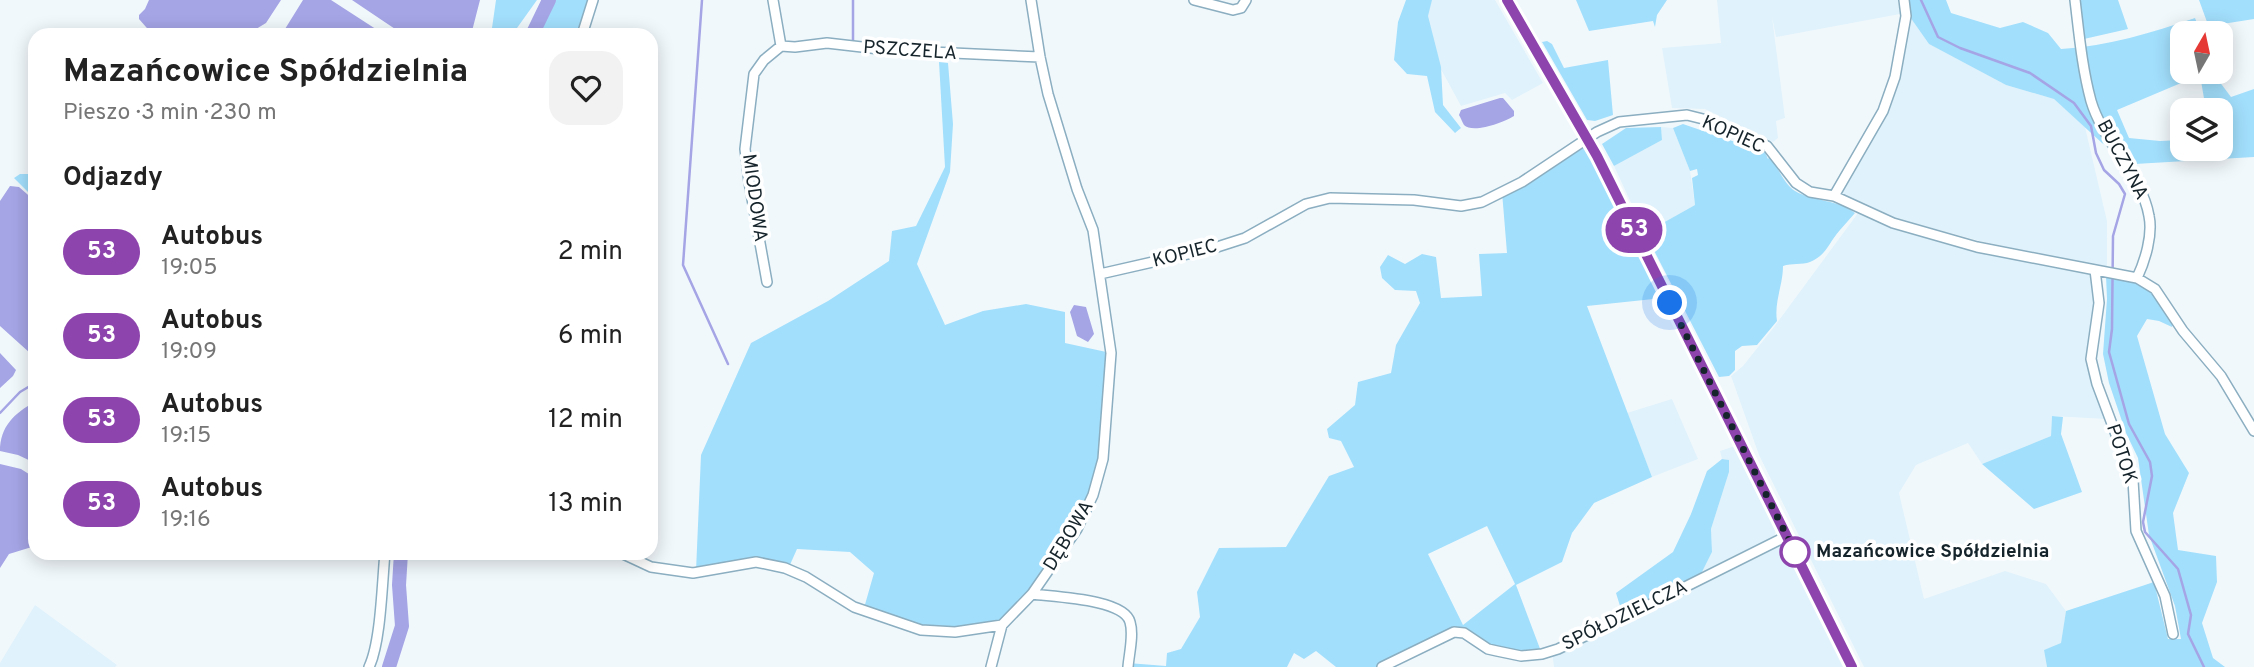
<!DOCTYPE html>
<html lang="pl">
<meta charset="utf-8">
<style>
body{margin:0;font-family:Overpass,sans-serif;background:#f2f2f2;color:#222;height:100vh;display:flex;flex-direction:column;font-size:26px;white-space:nowrap}
*{box-sizing:border-box;margin:0}
p{font-size:23px;color:#767676}
.icon{flex:none;width:38px;height:38px;fill:none;stroke:currentColor;stroke-width:2;stroke-linecap:round;stroke-linejoin:round}
.map{position:relative;flex:1;overflow:hidden}
.panel{position:absolute;left:28px;top:28px;width:630px;height:532px;display:flex;flex-direction:column;background:#fff;border-radius:21px;box-shadow:0 4px 18px #0003}
.panel>*{flex:none}
.badge{padding:0 14px;border-radius:23px;font-size:24px;line-height:46px}
.needle{width:46px;rotate:9deg}
.controls{position:absolute;left:2170px;top:21px;display:grid;gap:14px}
.controls a{display:grid;place-items:center;width:63px;height:63px;border-radius:14px;background:#fff;box-shadow:0 4px 18px #0003;font-size:35px}
.you{position:absolute;width:35px;height:35px;margin:-18px;border:5px solid #fff;border-radius:50%;background:#1a73e8;box-shadow:0 0 0 10px #1a73e833}
.map>.badge{position:absolute;translate:-50% -50%;box-shadow:0 0 0 4px #fff}
h2{padding:0 35px;font-size:26px;line-height:63px}
.round{display:grid;place-items:center;flex:none;width:74px;height:74px;border-radius:21px;background:#f2f2f2}
.head{display:flex;align-items:center;justify-content:space-between;height:119px;padding:0 35px}
h1{font-size:33px;font-weight:700;line-height:52px}
ul{padding:0;list-style:none}
li{display:flex;align-items:center;gap:21px;height:84px;padding:0 35px}
li div{flex:1}
li b{display:block;font-size:26px}
li em{font-style:normal}
li .badge{min-width:77px;font-weight:700;text-align:center}
.map>svg:first-child{display:block}
.built{fill:#e0f2fb}
.green{fill:#a2dffc;fill-rule:evenodd}
.water{fill:#a5a4e5}
.lines{fill:none;stroke-linecap:round;stroke-linejoin:round}
.stream{stroke:#a5a4e5;stroke-width:2.5}
.river{stroke:#a5a4e5;stroke-width:14}
.minor-casing{stroke:#8baec0;stroke-width:12}
.tertiary-casing{stroke:#8baec0;stroke-width:14}
.minor{stroke:#fff;stroke-width:9}
.tertiary{stroke:#fff;stroke-width:10}
.line-casing{stroke:#fff;stroke-width:16}
.line{stroke:#8e44ad;stroke-width:10}
.walk{stroke:#15232a;stroke-width:7;stroke-dasharray:0 12.6}
.stop-dot{fill:#fff;stroke:#8e44ad;stroke-width:3.5}
.labels{text-anchor:middle;dominant-baseline:central;stroke-width:7;stroke-linejoin:round;paint-order:stroke}
.street-label{font-size:19px;fill:#15232a;stroke:#fff}
.stop-label{font-size:19px;font-weight:bold;fill:#15232a;stroke:#fff;text-anchor:start}
</style>
<div class="map">
<svg width="2254" height="667" viewBox="0 0 2254 667">
<rect width="100%" height="100%" fill="#f1f8fc"/>
<path class="built" d="M 1430,0 L 1495,0 L 1543,83 L 1512,100 L 1505,93 L 1461,106 L 1437,62 L 1426,19 Z
M 1717,0 L 1898,0 L 1900,14 L 1776,37 L 1772,17 L 1785,118 L 1776,121 L 1778,138 L 1773,142 L 1705,109 L 1672,108 L 1662,48 L 1721,43 Z
M 1910,17 L 1929,44 L 2006,85 L 2054,99 L 2085,127 L 2107,221 L 2107,269 L 1980,241 L 1895,218 L 1841,195 L 1889,111 L 1900,80 Z
M 1661,127 L 1673,128 L 1690,171 L 1695,205 L 1645,233 L 1614,166 L 1662,140 Z
M 1858,213 L 1890,228 L 1983,252 L 2092,273 L 2095,304 L 2087,360 L 2092,382 L 2106,419 L 2052,416 L 2051,436 L 1982,464 L 1968,443 L 1916,465 L 1899,493 L 1924,599 L 2005,571 L 2046,584 L 2066,611 L 2061,644 L 2044,650 L 2047,667 L 1864,667 L 1759,455 L 1731,376 L 1743,366 L 1774,327 Z
M 1672,399 L 1698,459 L 1652,477 L 1627,413 Z
M 1735,446 L 1776,530 L 1774,537 L 1726,560 L 1698,580 L 1712,552 L 1711,529 L 1729,472 L 1729,460 L 1722,459 L 1720,451 Z
M 1785,542 L 1844,667 L 1554,667 L 1552,651 Z
M 35,605 L 117,665 L 115,667 L 0,667 L 0,663 Z"/>
<path class="green" d="M 496,0 L 537,0 L 517,28 L 515,35 L 491,35 Z
M 556,0 L 590,0 L 579,35 L 539,35 Z
M 1406,0 L 1432,0 L 1428,16 L 1441,67 L 1443,105 L 1461,128 L 1455,133 L 1435,112 L 1427,76 L 1407,74 L 1394,60 L 1398,22 Z
M 1576,0 L 1667,0 L 1657,15 L 1655,27 L 1653,21 L 1589,31 Z
M 1909,0 L 1946,0 L 1951,13 L 2000,28 L 2023,22 L 2048,33 L 2061,49 C 2109,46 2151,33 2195,18 L 2201,33 L 2182,33 L 2182,72 L 2215,72 L 2219,81 L 2231,97 L 2254,89 L 2254,157 L 2135,164 L 2102,143 L 2054,99 L 2006,85 L 1929,44 L 1910,17 ZM 2200,75 L 2206,110 L 2221,110 L 2221,149 L 2182,149 L 2182,140 L 2160,141 L 2129,138 L 2117,110 Z
M 2079,0 L 2118,0 L 2128,29 L 2084,39 Z
M 2199,0 L 2254,0 L 2254,19 L 2216,25 L 2207,22 Z
M 1547,41 L 1552,44 L 1564,68 L 1608,60 L 1613,115 L 1595,121 L 1587,120 L 1542,42 Z
M 939,62 L 948,63 L 953,124 L 950,172 L 917,264 L 945,325 L 983,311 L 1026,304 L 1065,312 L 1065,343 L 1111,353 L 1103,459 L 1093,495 L 1032,594 L 1002,625 L 955,630 L 921,628 L 864,608 L 874,573 L 850,552 L 797,549 L 789,567 L 756,559 L 696,571 L 701,455 L 751,343 L 828,301 L 889,261 L 892,231 L 916,226 L 945,167 Z
M 1683,124 L 1738,143 C 1750,140 1764,146 1768,159 L 1770,156 L 1772,158 C 1778,169 1785,185 1795,191 C 1814,202 1837,199 1855,213 C 1850,219 1845,224 1840,230 C 1829,242 1827,255 1810,262 C 1802,265 1792,263 1783,266 C 1783,285 1774,302 1777,321 L 1757,345 L 1742,346 L 1735,351 L 1735,370 L 1729,376 L 1719,377 L 1645,233 L 1695,205 L 1692,178 L 1698,175 L 1697,169 L 1690,171 L 1673,128 Z
M 1661,127 L 1662,140 L 1614,166 L 1602,144 L 1626,128 Z
M 1582,147 L 1586,148 L 1594,161 L 1663,298 L 1587,306 L 1652,477 L 1594,503 L 1572,533 L 1562,562 L 1516,585 L 1542,654 L 1497,651 L 1454,632 L 1382,667 L 1336,667 L 1316,651 L 1304,659 L 1294,653 L 1287,667 L 1128,667 L 1128,663 L 1166,666 L 1167,653 L 1181,649 L 1200,617 L 1197,592 L 1219,548 L 1286,547 L 1329,476 L 1354,467 L 1341,441 L 1329,438 L 1327,429 L 1355,405 L 1358,382 L 1391,373 L 1396,345 L 1420,303 L 1416,291 L 1395,290 L 1382,278 L 1380,267 L 1388,255 L 1405,264 L 1422,254 L 1436,257 L 1441,298 L 1482,296 L 1479,254 L 1507,253 L 1502,192 ZM 1487,526 L 1515,584 L 1463,625 L 1428,554 Z
M 20,174 L 35,174 L 35,199 L 14,178 Z
M 2106,276 C 2148,283 2150,287 2173,323 L 2172,327 L 2159,321 L 2147,319 L 2137,336 L 2165,434 L 2189,473 L 2173,513 L 2178,550 L 2216,556 L 2217,582 L 2202,623 L 2213,658 L 2225,667 L 2047,667 L 2044,650 L 2061,643 L 2066,611 L 2154,582 L 2168,639 L 2181,639 L 2175,606 L 2149,535 L 2138,458 L 2126,433 L 2109,383 L 2103,354 L 2107,299 Z
M 2052,416 L 2063,417 L 2061,434 L 2082,492 L 2034,509 L 1982,464 L 2051,436 Z
M 1722,459 L 1729,460 L 1729,472 L 1711,529 L 1712,552 L 1698,580 L 1635,612 L 1620,606 L 1616,593 L 1673,552 L 1691,514 L 1707,471 Z"/>
<path class="water" d="M 149,0 L 281,0 L 266,23 L 246,35 L 153,35 L 139,19 L 139,15 L 145,9 Z
M 303,0 L 331,0 L 385,35 L 287,35 L 285,29 Z
M 352,0 L 480,0 L 471,35 L 404,35 Z
M 1500,98 L 1503,98 L 1514,111 L 1514,116 C 1505,122 1473,134 1464,125 C 1462,122 1461,118 1459,115 L 1461,110 Z
M 10,186 L 19,187 L 35,201 L 35,354 L 30,353 L 0,326 L 0,201 Z
M 1074,305 L 1086,307 L 1094,334 L 1088,342 L 1077,336 L 1070,312 Z
M 0,353 L 16,370 L 13,376 L 0,388 Z
M 35,402 L 35,463 L 18,455 L 0,451 C 0,427 14,413 35,402 Z
M 0,464 L 21,469 L 35,478 L 35,546 L 9,554 L 0,568 Z"/>
<g class="lines">
<path class="stream" d="M 702,0 L 683,265 L 728,364
M 853,0 L 853,42
M 1921,0 L 1938,37 L 1960,48 L 2030,73 L 2074,103 L 2091,126 L 2096,153 L 2104,170 L 2119,184 L 2125,194 L 2113,236 L 2112,329 L 2109,352 L 2129,424 L 2150,462 L 2152,476 L 2143,522 L 2145,532 L 2178,569 L 2191,615 L 2188,634 L 2204,667
M 0,413 L 20,392 L 35,383"/>
<path class="river" d="M 532,35 L 549,0
M 389,667 L 402,626 L 399,585 L 401,553"/>
<g class="minor-casing">
<path id="minor" d="M 1194,0 L 1233,10 L 1241,8 L 1246,0
M 2075,0 C 2079,33 2082,68 2091,101 C 2103,142 2142,175 2149,216 C 2153,235 2145,261 2137,278
M 582,35 L 593,0
M 781,46 L 795,47 L 827,43 L 888,50 L 1040,57
M 1834,196 L 1883,111 L 1895,77 L 1906,16 L 1904,0
M 2095,270 L 2099,303 L 2091,359 L 2097,384 L 2133,480 L 2136,531 L 2165,596 L 2173,634
M 1100,274 L 1214,248 L 1245,238 L 1306,204 L 1330,198 L 1414,200 L 1461,206 L 1482,202 L 1522,182 L 1597,132 L 1619,122 L 1687,115 L 1711,121 L 1767,146 L 1796,183 L 1810,192 L 1834,196 L 1893,223 L 1977,247 L 2137,278 L 2155,289 L 2183,331 L 2221,376 L 2254,431
M 767,282 L 749,182 L 745,149 L 754,74 L 764,60 L 781,46 L 773,0
M 621,553 L 651,567 L 693,573 L 756,562 L 785,568 L 806,577 L 854,607 L 921,630 L 955,632 L 1002,625 L 1032,594 L 1077,529 L 1093,495 L 1103,459 L 1111,353 L 1093,230 L 1077,189 L 1048,94 L 1040,57 L 1031,0
M 1032,594 C 1054,597 1124,599 1130,622 C 1134,635 1129,654 1128,667
M 369,667 C 381,642 382,583 385,553
M 991,667 L 1002,625
M 1382,667 L 1454,632 L 1464,633 L 1488,649 L 1497,651 L 1521,656 L 1542,654 L 1558,649 L 1635,612 L 1787,536"/>
</g>
<g class="tertiary-casing">
<path id="tertiary" d="M 1507,0 L 1597,156 L 1852,667"/>
</g>
<use href="#minor" class="minor"/>
<use href="#tertiary" class="tertiary"/>
</g>
<g class="lines">
<g class="line-casing">
<path id="line" d="M 1507,0 L 1597,156 L 1852,667"/>
</g>
<use href="#line" class="line"/>
<path class="walk" d="M 1670,303 L 1795,552"/>
</g>
<circle class="stop-dot" cx="1795" cy="552" r="14"/>
<g class="labels">
<g class="street-label">
<text transform="translate(910 51) rotate(4)">PSZCZELA</text>
<text transform="translate(1733 135) rotate(24)">KOPIEC</text>
<text transform="translate(2122 160) rotate(62)">BUCZYNA</text>
<text transform="translate(754 198) rotate(82)">MIODOWA</text>
<text transform="translate(1185 254) rotate(-14)">KOPIEC</text>
<text transform="translate(2121 454) rotate(72)">POTOK</text>
<text transform="translate(1069 536) rotate(-59)">DĘBOWA</text>
<text transform="translate(1625 616) rotate(-26)">SPÓŁDZIELCZA</text>
</g>
<g class="stop-label">
<text x="1816" y="552">Mazańcowice Spółdzielnia</text>
</g>
</g>
</svg>
<div class="controls">
<a><svg class="needle" viewBox="-14 -14 28 28"><path d="M0-13l5 13h-10z" fill="#e53935"/><path d="M0 13l5-13h-10z" fill="#767676"/></svg></a>
<a><svg class="icon" aria-label="layers" viewBox="0 0 24 24"><path d="M12 4l9 5-9 5-9-5zM3 14l9 5 9-5"/></svg></a>
</div>
<div class="you" style="left:1670px;top:303px"></div>
<b class="badge" style="left:1634px;top:230px;background:#8e44ad;color:#fff">53</b>
<section class="panel">
<div class="head"><div><h1>Mazańcowice Spółdzielnia</h1><p>Pieszo · 3 min · 230 m</p></div><a class="round"><svg class="icon" aria-label="heart" viewBox="0 0 24 24"><path d="M12 20l-8-8c-3-5 5-10 8-4 3-6 11-1 8 4z"/></svg></a></div>
<h2>Odjazdy</h2>
<ul>
<li><span class="badge" style="background:#8e44ad;color:#fff">53</span><div><b>Autobus</b><p>19:05</p></div><em>2 min</em></li>
<li><span class="badge" style="background:#8e44ad;color:#fff">53</span><div><b>Autobus</b><p>19:09</p></div><em>6 min</em></li>
<li><span class="badge" style="background:#8e44ad;color:#fff">53</span><div><b>Autobus</b><p>19:15</p></div><em>12 min</em></li>
<li><span class="badge" style="background:#8e44ad;color:#fff">53</span><div><b>Autobus</b><p>19:16</p></div><em>13 min</em></li>
</ul>
</section>
</div>
